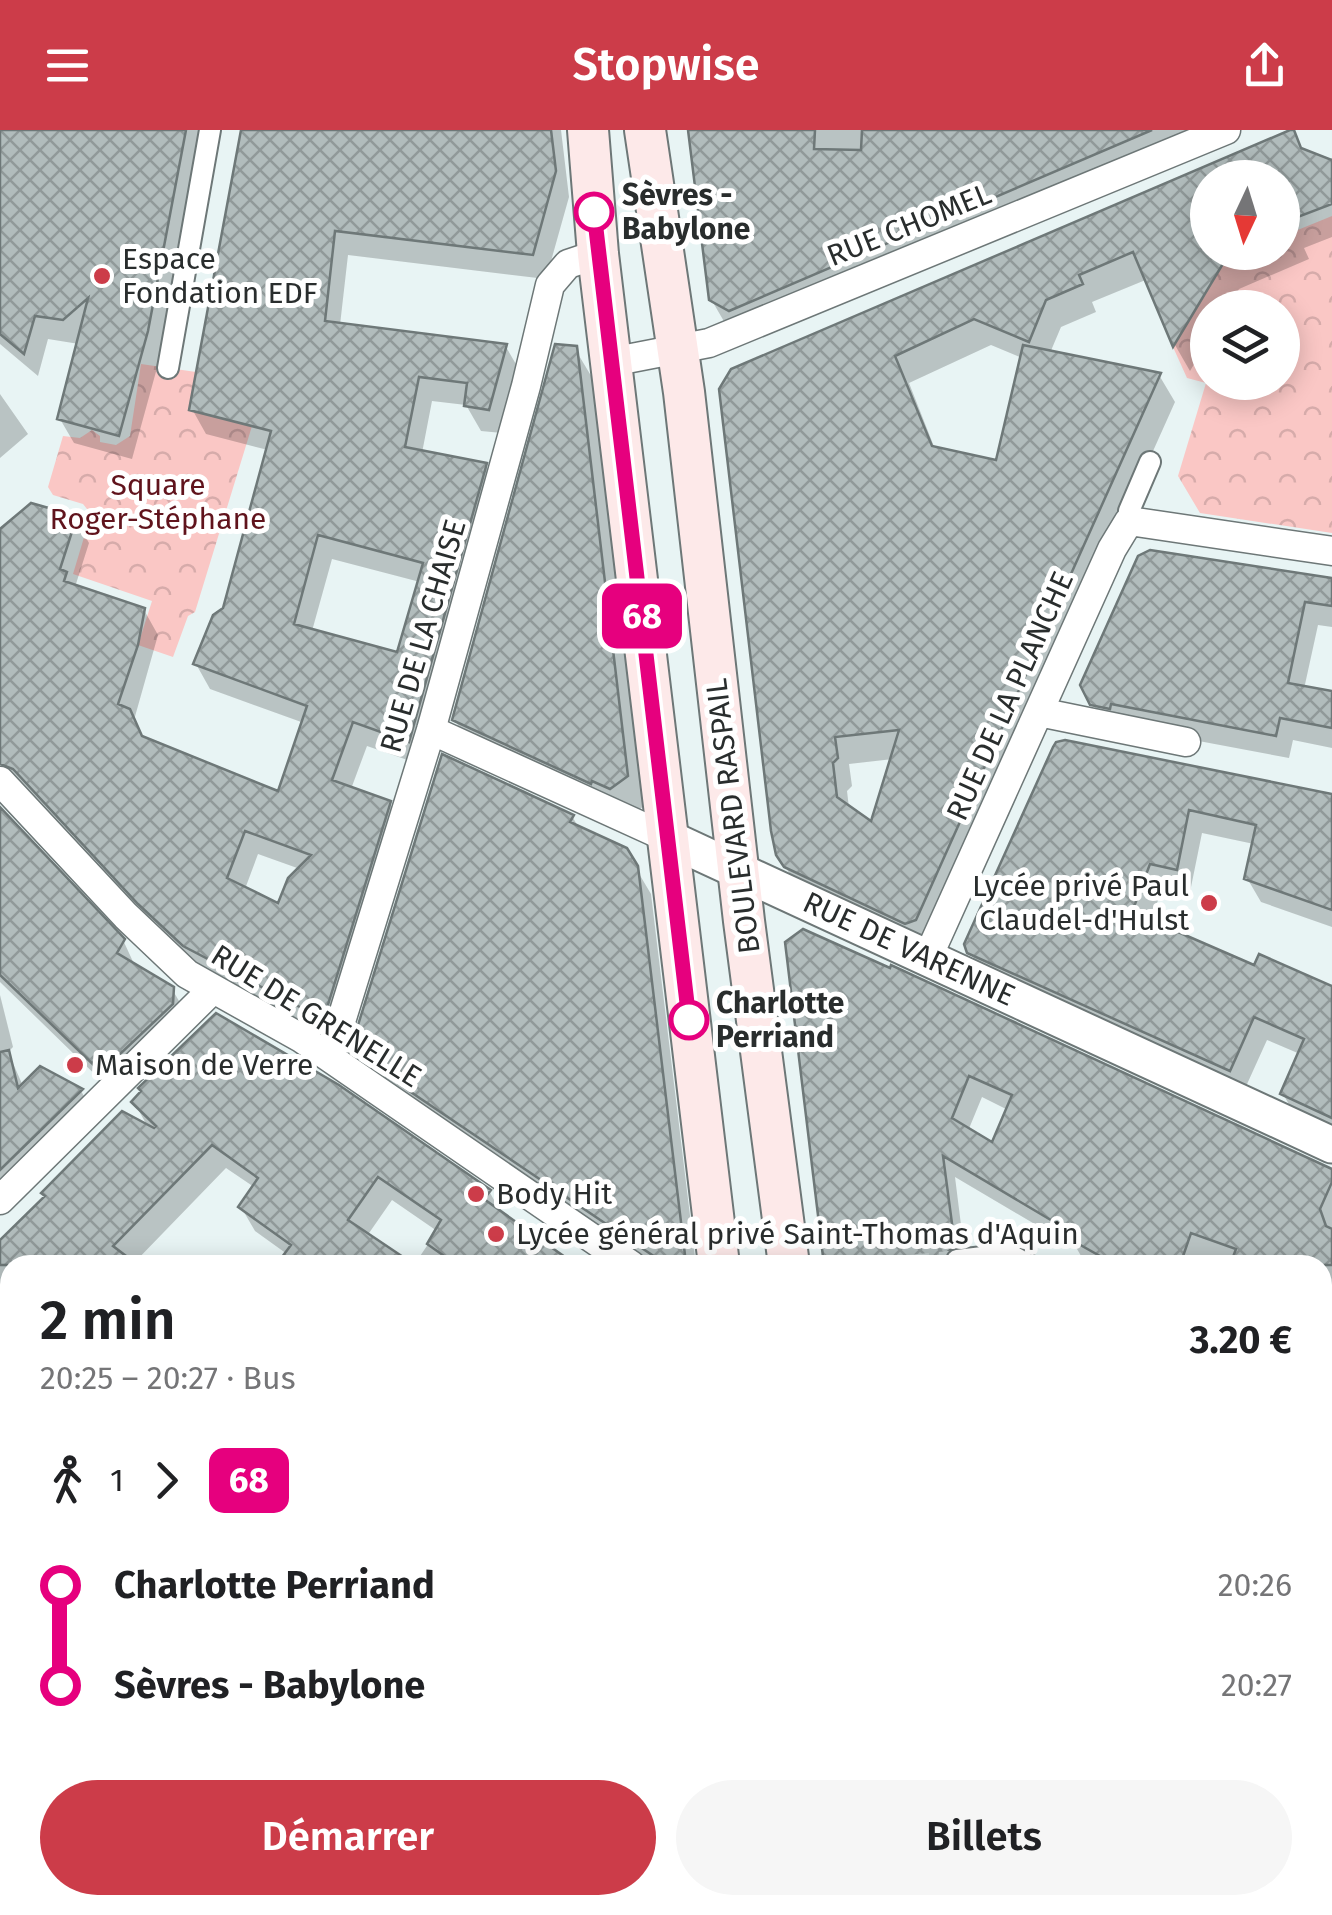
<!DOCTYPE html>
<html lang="fr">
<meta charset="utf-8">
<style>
body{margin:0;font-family:"Fira Sans",sans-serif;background:#f6f6f6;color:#202124;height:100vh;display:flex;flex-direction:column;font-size:38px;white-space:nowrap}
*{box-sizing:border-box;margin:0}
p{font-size:32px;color:#757577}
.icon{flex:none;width:55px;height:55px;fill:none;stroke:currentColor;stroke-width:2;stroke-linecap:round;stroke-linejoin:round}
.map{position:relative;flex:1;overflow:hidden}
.drawer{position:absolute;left:0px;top:1125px;width:1332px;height:660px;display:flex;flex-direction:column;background:#fff;border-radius:30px 30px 0 0;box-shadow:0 5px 25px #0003}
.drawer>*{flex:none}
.badge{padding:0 20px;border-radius:15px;font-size:35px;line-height:65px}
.needle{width:65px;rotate:184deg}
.tools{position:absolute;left:1190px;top:30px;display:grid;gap:20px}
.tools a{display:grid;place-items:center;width:110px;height:110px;border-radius:50%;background:#fff;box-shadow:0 5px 25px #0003;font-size:50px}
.map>.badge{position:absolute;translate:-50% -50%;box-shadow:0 0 0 5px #fff}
.legs{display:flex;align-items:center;gap:15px;height:110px;padding:0 40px;font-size:32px}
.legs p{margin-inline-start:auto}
.head{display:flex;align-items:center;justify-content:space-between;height:170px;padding:0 40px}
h1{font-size:55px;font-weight:600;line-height:75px}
.button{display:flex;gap:20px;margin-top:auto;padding:20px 40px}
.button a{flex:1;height:115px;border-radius:60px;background:#cc3c49;color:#fff;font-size:40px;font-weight:600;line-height:115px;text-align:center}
.button a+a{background:#f6f6f6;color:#202124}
ul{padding:0 40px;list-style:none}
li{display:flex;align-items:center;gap:35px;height:100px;font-size:38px}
li i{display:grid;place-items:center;width:15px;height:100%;margin:0 12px;background:currentColor}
li i::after{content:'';width:25px;height:25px;margin:-12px;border:8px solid;border-radius:50%;background:#fff}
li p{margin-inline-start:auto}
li:first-child i{background:linear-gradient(#0000 50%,currentColor 0)}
li:last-child i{background:linear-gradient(currentColor 50%,#0000 0)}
header{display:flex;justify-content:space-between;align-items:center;height:130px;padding:0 40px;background:#cc3c49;color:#fff;font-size:45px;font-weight:600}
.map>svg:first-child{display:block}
.park{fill:url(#park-crowns);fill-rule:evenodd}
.shadow{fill:#0003;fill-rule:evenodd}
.building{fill:url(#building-cross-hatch);stroke:#6e7878;stroke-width:2.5;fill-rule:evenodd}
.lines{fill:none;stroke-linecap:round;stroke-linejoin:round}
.pedestrian-tunnel{stroke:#c2cccc;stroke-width:20;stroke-dasharray:20 10;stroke-linecap:butt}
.service-casing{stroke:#6d7777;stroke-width:18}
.pedestrian-casing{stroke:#6d7777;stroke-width:24}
.minor-casing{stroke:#6d7777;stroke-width:31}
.tertiary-casing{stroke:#6d7777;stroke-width:39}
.secondary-casing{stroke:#6d7777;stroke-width:44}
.primary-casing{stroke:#d0d1d1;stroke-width:49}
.service{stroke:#fff;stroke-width:14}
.pedestrian{stroke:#fff;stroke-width:20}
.minor{stroke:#fff;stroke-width:28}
.tertiary{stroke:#fff;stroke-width:35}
.secondary{stroke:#fde9e9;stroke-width:40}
.primary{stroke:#fbd3d3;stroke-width:45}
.line-1-casing{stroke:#fff;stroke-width:22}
.line-1{stroke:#e6007e;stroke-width:15}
.stop-1-dot{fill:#fff;stroke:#e6007e;stroke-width:5}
.poi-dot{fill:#cc3c49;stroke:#fff;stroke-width:4}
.labels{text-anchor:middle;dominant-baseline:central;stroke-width:10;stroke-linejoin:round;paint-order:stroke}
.stop-label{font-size:30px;font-weight:bold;fill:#292d2d;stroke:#fff;text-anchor:start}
.street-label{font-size:30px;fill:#292d2d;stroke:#fff}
.poi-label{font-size:30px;fill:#292d2d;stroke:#fff;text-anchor:start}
.park-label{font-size:30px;fill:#60131c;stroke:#fff}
</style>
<header><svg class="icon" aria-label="menu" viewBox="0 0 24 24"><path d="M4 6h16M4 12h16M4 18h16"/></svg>Stopwise<svg class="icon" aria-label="share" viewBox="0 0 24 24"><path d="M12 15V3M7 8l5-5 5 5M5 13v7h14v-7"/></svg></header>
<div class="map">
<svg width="1332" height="1785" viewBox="0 0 1332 1785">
<defs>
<pattern id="park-crowns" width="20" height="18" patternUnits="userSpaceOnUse" patternTransform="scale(2.5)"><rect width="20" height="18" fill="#fac7c5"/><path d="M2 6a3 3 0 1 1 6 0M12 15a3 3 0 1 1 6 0" fill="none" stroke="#d6abaa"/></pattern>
<pattern id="building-cross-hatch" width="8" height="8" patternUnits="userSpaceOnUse" patternTransform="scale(2.5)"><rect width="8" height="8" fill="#b1bcbc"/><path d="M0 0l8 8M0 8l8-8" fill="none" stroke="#909999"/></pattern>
</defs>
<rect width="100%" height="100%" fill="#e8f4f4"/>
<path class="park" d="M 1332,86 L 1332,403 L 1200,383 L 1178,346 L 1206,253 L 1187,248 L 1173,217 L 1224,132 L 1246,123 L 1282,122 L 1283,106 ZM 1208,178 L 1282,178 L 1282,252 L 1208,252 Z
M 141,234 L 196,242 L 189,280 L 252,296 L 195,482 L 188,486 L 173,527 L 138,515 L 152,471 L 73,444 L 91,384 L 83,374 L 53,365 L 48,357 L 63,306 L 80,308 L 92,300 L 100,306 L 100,312 L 116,315 L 130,306 Z"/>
<path class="shadow" d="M 0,0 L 203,0 L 160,227 L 132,329 L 74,313 L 60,289 L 79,214 L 48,209 L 38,246 L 0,214 Z
M 244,0 L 561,0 L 569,67 L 546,149 L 348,125 L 340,195 L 506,217 L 520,241 L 502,303 L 481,301 L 466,275 L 432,271 L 422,323 L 485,335 L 499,360 L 422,635 L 367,616 L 351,659 L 389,673 L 403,698 L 334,911 L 200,841 L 155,798 L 0,631 L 0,403 L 75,388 L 89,413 L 75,457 L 144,480 L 158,505 L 134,590 L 144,610 L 280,664 L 304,593 L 210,559 L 196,534 L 226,479 L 268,320 L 206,304 L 192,279 ZM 332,429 L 420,452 L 399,525 L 312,501 ZM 258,724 L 300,739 L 279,776 L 245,759 Z
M 691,0 L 1223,0 L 729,200 L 711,169 Z
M 1290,3 L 1299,20 L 1326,31 L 1332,28 L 1332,107 L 1304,118 L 1309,129 L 1239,159 L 1228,178 L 1208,178 L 1208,211 L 1190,241 L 1175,215 L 1148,149 L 1092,172 L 1096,182 L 1061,197 L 1050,223 L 1159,245 L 1175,272 L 931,817 L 795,753 L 778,724 L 721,260 ZM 1208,48 L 1282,48 L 1282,122 L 1208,122 ZM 991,215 L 1022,228 L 998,333 L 935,319 L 909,253 ZM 893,629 L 873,695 L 849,678 L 847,661 L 852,656 L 849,634 Z
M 575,219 L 593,249 L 644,676 L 628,688 L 472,620 L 455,590 Z
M 0,264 L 28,304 L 0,328 Z
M 1332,450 L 1332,497 L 1318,495 L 1304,559 L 1332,564 L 1332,618 L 1293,610 L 1289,628 L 1124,597 L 1107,598 L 1092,573 Z
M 1058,614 L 1332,667 L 1332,797 L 1261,772 L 1247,748 L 1254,714 L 1202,703 L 1190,762 L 1163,757 L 1150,792 L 1255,839 L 1330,858 L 1332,854 L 1332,1004 L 1297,988 L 1283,964 L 1300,924 L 1267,910 L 1243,963 L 984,846 L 970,822 Z
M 0,680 L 123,810 L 135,836 L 172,859 L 186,883 L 115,964 L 0,852 Z
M 572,686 L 580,700 L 625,720 L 651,764 L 696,1135 L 646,1135 L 528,1051 L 368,946 L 353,920 Z
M 788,813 L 1332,1041 L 1332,1426 L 1322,1439 L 1322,1135 L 1232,1135 L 1204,1125 L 1200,1135 L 1091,1135 L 1084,1131 L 1077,1119 L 955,1047 L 966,1135 L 826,1135 ZM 982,967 L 1008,980 L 993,1016 L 968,1001 Z
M 0,865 L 13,917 L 8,922 L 23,956 L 41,939 L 81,961 L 94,984 L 0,1075 Z
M 134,972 L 489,1061 L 503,1086 L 548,1118 L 550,1115 L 579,1135 L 414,1135 L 437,1101 L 392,1070 L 367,1106 L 411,1135 L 279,1135 L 287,1124 L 255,1101 L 241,1077 L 254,1057 L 226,1038 L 132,1135 L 10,1135 L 10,1313 L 0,1328 L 0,1113 L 149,999 Z
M 0,1346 L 10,1348 L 10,1485 L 0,1480 Z
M 1332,1485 L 1332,1693 L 1322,1696 L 1322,1496 Z
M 0,1621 L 10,1626 L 10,1775 L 249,1775 L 262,1785 L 0,1785 Z
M 1322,1712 L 1332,1714 L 1332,1785 L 1090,1785 L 1093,1780 L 1087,1775 L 1322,1775 Z
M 509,1775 L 775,1775 L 776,1785 L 502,1785 Z
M 900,1775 L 1052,1775 L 1044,1785 L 901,1785 Z"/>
<path class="building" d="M 0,0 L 186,0 L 148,201 L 119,306 L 57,289 L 88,168 L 63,190 L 35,186 L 24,224 L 0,204 Z
M 241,0 L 551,0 L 556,41 L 533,125 L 335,101 L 325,191 L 507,214 L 489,280 L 464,276 L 467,253 L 419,247 L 405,317 L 487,333 L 409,612 L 353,592 L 332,650 L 391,671 L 326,881 L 319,887 L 183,816 L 138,774 L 13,639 L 0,634 L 0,399 L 31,373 L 77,386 L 60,439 L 67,442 L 64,451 L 145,478 L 138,515 L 118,574 L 130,579 L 142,606 L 278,661 L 307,576 L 193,534 L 213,485 L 223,478 L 271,301 L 189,280 ZM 318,405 L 423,433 L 397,522 L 294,494 ZM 245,701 L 311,725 L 288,748 L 278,773 L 227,748 Z
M 688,0 L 815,0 L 814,19 L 861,20 L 862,0 L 1152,0 L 729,181 L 709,170 Z
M 1290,0 L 1294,0 L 1301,18 L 1332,30 L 1332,74 L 1282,93 L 1282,48 L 1208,48 L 1208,122 L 1230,122 L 1173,217 L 1133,122 L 1079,145 L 1083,154 L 1046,170 L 1029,212 L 974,189 L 895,226 L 932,316 L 996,330 L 1023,215 L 1161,243 L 916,790 L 905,794 L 784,737 L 776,725 L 771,701 L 719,259 L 731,239 ZM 899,600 L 871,691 L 837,667 L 833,633 L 838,628 L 835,607 Z
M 555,214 L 577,216 L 628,646 L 610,659 L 592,651 L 591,654 L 452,590 Z
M 1150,420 L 1332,448 L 1332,476 L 1305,472 L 1288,553 L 1332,561 L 1332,598 L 1280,588 L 1276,606 L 1111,574 L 1110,579 L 1090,575 L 1080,555 L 1138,426 Z
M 1065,610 L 1332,664 L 1332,780 L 1244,749 L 1256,695 L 1189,680 L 1177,740 L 1150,734 L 1132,782 L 1254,835 L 1259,824 L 1332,856 L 1332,988 L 1280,964 L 1304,909 L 1254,887 L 1230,941 L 967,823 L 964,814 L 1053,617 L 1056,612 Z
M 442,624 L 574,685 L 570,692 L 627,718 L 638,736 L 685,1125 L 667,1135 L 350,921 Z
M 0,677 L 125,809 L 117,823 L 174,857 L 173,874 L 101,942 L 0,845 Z
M 803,799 L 890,838 L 891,835 L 1332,1039 L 1332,1052 L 1320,1079 L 1326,1096 L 1332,1099 L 1332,1135 L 1230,1135 L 1236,1119 L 1191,1103 L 1180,1135 L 1116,1135 L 1068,1108 L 1071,1102 L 943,1026 L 955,1116 L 945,1124 L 945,1135 L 824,1135 L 785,812 ZM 969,946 L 1012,965 L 992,1012 L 952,988 Z
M 216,883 L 339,955 L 491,1060 L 484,1069 L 576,1135 L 457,1135 L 427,1114 L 441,1090 L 378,1047 L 348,1090 L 415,1135 L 276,1135 L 291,1115 L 238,1077 L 258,1048 L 212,1015 L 113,1116 L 138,1135 L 0,1135 L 0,1110 L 45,1066 L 41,1063 L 122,981 L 154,998 L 156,996 L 131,972 L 141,961 L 138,958 Z
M 9,920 L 18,958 L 40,936 L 83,959 L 0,1040 L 0,922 Z"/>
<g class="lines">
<path class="pedestrian-tunnel" d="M 910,1135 L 957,1130
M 1322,1212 L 1332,1216"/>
<g class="service-casing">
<path id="service" d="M 0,1512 L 10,1517
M 408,1775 L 421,1785"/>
</g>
<g class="pedestrian-casing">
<path id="pedestrian" d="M 168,238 L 210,0
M 1129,391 L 1129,381 L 1150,332
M 957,1130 L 1009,1124 L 1029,1135"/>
</g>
<g class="minor-casing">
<path id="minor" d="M 611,232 L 709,213 L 1226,0
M 1039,582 L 1186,612
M 431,600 L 670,709
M 0,651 L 126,786 L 187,844 L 301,908 L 631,1135
M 928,827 L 1112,419 L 1129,391 L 1332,421
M 330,927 L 431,600 L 526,256 L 550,155 L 568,134 L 598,124
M 0,1070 L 213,859
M 1322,1445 L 1332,1432
M 1322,1685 L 1332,1695
M 461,1785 L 469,1775
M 1056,1785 L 1064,1775"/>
</g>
<g class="tertiary-casing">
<path id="tertiary" d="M 670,709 L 1332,1015"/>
</g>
<g class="secondary-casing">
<path id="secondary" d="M 588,0 L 598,124 L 719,1135
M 645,0 L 684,262 L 744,791 L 789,1135
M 797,1775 L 798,1785
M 864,1775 L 865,1785"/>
</g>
<g class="primary-casing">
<path id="primary" d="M 0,1552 L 10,1557
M 349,1775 L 362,1785"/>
</g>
<use href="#service" class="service"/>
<use href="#pedestrian" class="pedestrian"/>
<use href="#minor" class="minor"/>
<use href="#tertiary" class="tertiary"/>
<use href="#secondary" class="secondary"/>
<use href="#primary" class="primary"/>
</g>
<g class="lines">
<g class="line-1-casing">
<path id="line-1" d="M 594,82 L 689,890"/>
</g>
<use href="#line-1" class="line-1"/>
</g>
<g class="stop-1-dot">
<circle cx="594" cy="82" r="18"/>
<circle cx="689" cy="890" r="18"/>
</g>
<g class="poi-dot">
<circle cx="102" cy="146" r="10"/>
<circle cx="1209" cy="773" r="10"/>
<circle cx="75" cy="935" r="10"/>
<circle cx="476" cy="1064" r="10"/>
<circle cx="496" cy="1104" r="10"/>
</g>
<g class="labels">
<g class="stop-label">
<text x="622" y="65">Sèvres -<tspan x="622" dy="34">Babylone</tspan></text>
<text x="716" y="873">Charlotte<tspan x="716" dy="34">Perriand</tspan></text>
</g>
<g class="street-label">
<text transform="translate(909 95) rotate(-22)">RUE CHOMEL</text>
<text transform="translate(423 506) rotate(-74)">RUE DE LA CHAISE</text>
<text transform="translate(1010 566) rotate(-66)">RUE DE LA PLANCHE</text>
<text transform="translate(733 686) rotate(-97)">BOULEVARD RASPAIL</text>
<text transform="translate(909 819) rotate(25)">RUE DE VARENNE</text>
<text transform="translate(316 886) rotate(32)">RUE DE GRENELLE</text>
</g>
<g class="poi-label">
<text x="122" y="129">Espace<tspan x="122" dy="34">Fondation EDF</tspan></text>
<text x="1189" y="756" text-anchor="end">Lycée privé Paul<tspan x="1189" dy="34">Claudel-d'Hulst</tspan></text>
<text x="95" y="935">Maison de Verre</text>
<text x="496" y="1064">Body Hit</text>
<text x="516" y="1104">Lycée général privé Saint-Thomas d'Aquin</text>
</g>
<g class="park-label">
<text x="158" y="355">Square<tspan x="158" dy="34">Roger-Stéphane</tspan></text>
</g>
</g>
</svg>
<div class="tools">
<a><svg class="needle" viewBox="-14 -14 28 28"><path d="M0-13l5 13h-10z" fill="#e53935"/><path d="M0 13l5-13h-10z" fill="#757577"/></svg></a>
<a><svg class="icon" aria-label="layers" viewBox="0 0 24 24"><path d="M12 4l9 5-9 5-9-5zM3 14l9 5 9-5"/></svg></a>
</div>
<b class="badge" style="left:642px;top:486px;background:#e6007e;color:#fff">68</b>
<section class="drawer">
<div class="head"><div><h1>2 min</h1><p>20:25 – 20:27 · Bus</p></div><b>3.20 €</b></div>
<div class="legs"><svg class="icon" aria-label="walk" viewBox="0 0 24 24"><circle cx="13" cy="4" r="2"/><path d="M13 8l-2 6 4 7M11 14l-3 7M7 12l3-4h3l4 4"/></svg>1<svg class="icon" aria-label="forward" viewBox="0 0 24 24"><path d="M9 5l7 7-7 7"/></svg><b class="badge" style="background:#e6007e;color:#fff">68</b></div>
<ul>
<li><i style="color:#e6007e"></i><b>Charlotte Perriand</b><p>20:26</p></li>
<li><i style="color:#e6007e"></i><b>Sèvres - Babylone</b><p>20:27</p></li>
</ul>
<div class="button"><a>Démarrer</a><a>Billets</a></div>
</section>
</div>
